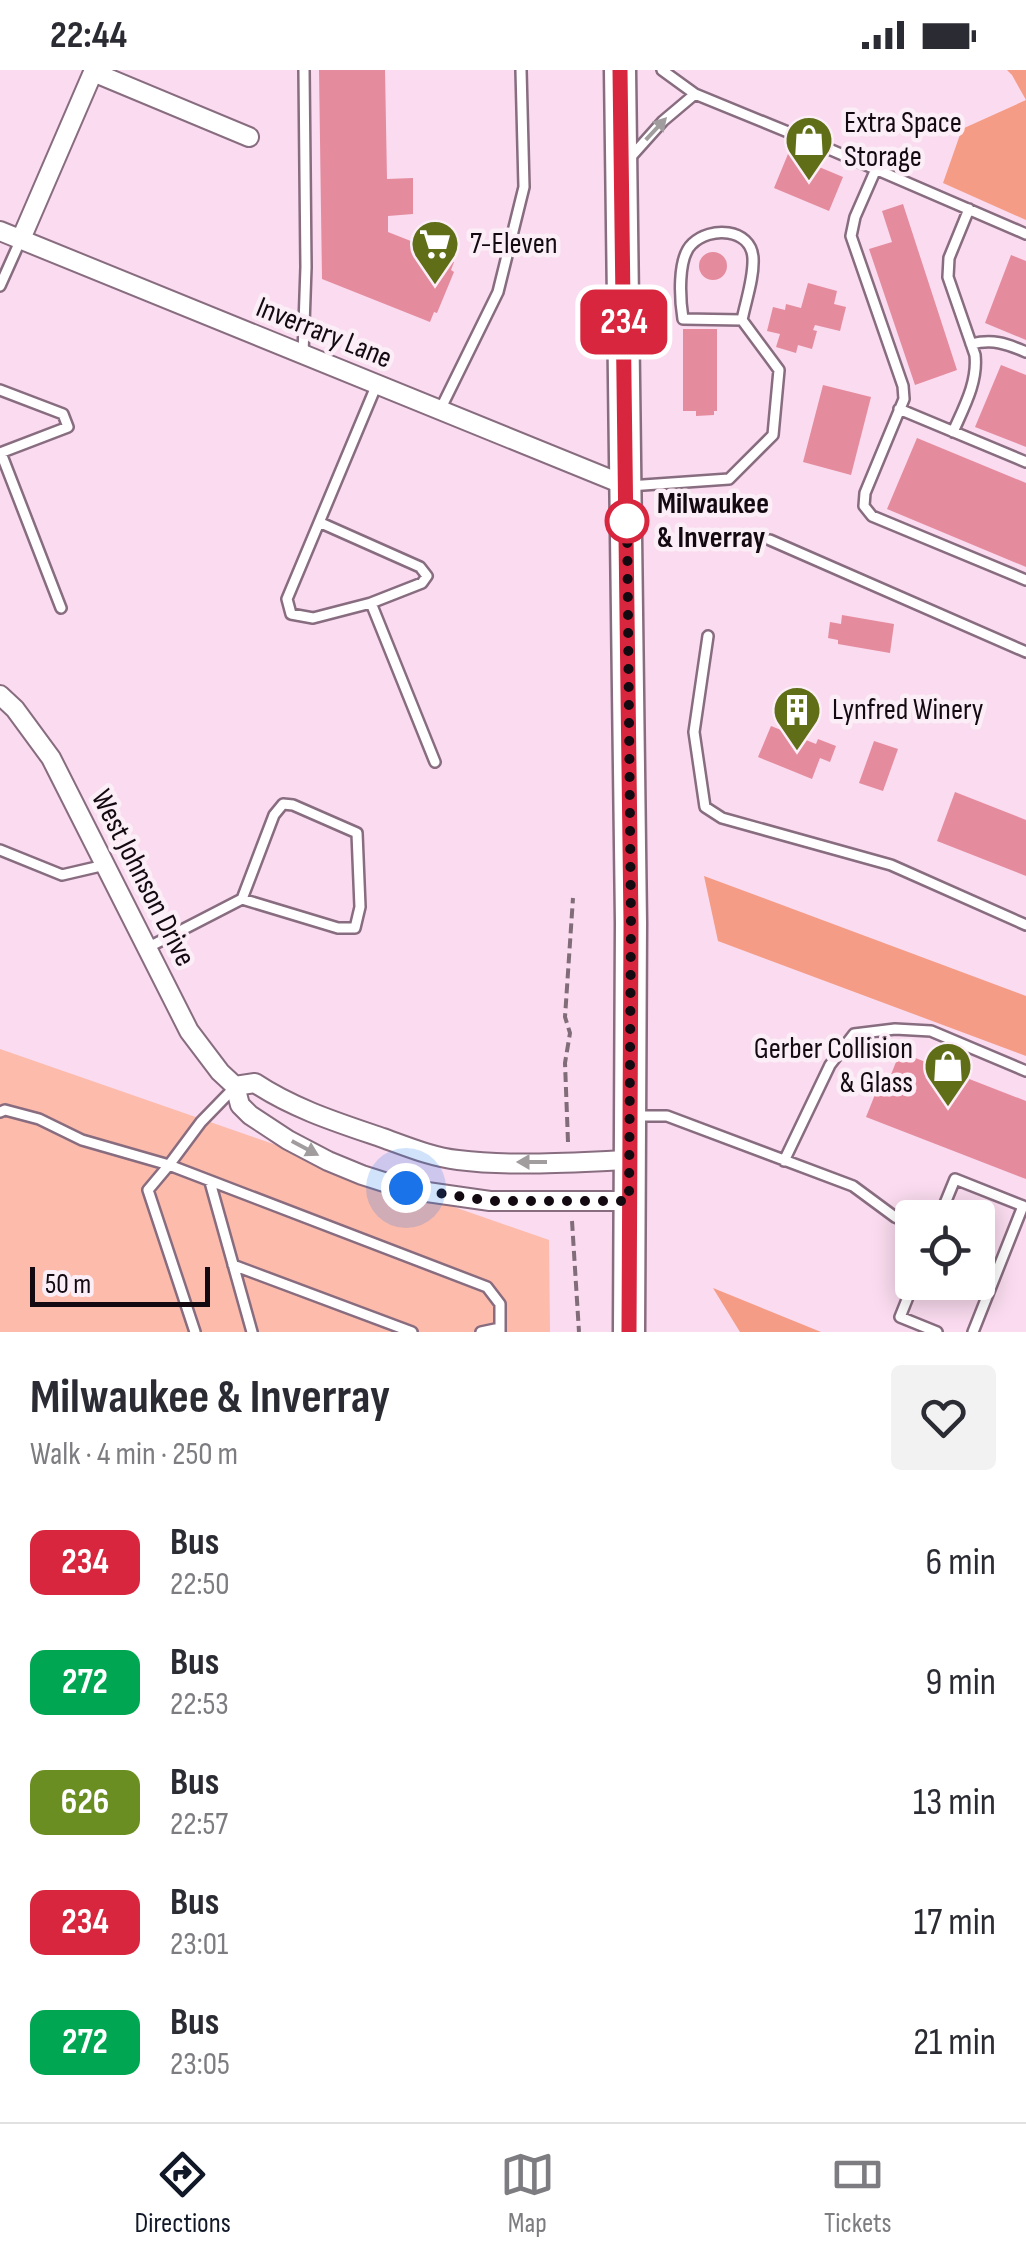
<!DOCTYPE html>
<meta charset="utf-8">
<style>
body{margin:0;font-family:"Sofia Sans Condensed",sans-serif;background:#f2f2f3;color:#2b2b33;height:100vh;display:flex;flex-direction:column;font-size:38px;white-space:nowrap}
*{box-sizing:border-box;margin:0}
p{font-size:32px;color:#7c7c81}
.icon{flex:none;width:55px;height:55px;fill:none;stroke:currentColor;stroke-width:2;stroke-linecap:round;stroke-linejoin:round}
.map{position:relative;height:1262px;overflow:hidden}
.drawer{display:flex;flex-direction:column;background:#fff;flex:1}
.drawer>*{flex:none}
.badge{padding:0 20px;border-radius:15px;font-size:35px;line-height:65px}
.tools{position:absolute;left:895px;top:1130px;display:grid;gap:20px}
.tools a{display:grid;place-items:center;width:100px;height:100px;border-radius:10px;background:#fff;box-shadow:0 5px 25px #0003;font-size:50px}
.scale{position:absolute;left:30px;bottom:25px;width:180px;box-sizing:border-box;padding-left:10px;border:5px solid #130910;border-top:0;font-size:28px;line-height:35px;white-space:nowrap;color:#130910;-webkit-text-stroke:8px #fbeef7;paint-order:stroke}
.you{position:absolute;width:50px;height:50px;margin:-25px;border:8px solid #fff;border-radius:50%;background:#1a73e8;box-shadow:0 0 0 15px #1a73e833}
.map>.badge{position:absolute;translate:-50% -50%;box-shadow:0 0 0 5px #fff}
.round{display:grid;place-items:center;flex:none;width:105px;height:105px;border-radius:10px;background:#f2f2f3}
.overview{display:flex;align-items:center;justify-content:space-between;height:170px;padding:0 30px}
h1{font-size:48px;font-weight:700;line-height:75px}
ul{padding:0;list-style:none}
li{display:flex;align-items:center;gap:30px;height:120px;padding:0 30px}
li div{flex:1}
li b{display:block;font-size:38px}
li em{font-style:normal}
li .badge{min-width:110px;font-weight:700;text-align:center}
.status{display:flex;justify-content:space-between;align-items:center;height:70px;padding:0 50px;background:#fff;direction:ltr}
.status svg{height:28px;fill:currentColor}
.tabs{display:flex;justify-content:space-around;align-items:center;height:140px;border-top:2px solid #e1e1e2;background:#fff;font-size:28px;color:#7c7c81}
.tabs a{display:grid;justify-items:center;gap:5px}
.tabs .on{color:#111827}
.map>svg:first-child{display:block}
.green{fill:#fdbbab}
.forest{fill:#f49c86}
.building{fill:#e58b9e}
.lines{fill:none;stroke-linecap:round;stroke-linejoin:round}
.service-casing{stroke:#886c7f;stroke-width:14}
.minor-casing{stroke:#886c7f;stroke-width:22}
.primary-casing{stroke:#886c7f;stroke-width:35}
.path{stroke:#816d7a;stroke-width:4;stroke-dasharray:10 5;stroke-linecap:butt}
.service{stroke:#fff;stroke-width:9}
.minor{stroke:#fff;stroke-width:18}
.primary{stroke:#fff;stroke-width:30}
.oneway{fill:#a19d9f}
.line-casing{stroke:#fff;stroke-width:22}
.line{stroke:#d7263d;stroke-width:15}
.walk{stroke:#130910;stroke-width:10;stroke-dasharray:0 18}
.stop-dot{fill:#fff;stroke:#d7263d;stroke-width:5}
.labels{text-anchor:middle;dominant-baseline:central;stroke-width:9;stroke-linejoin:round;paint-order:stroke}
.poi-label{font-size:30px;fill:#130910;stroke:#fbeef7;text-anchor:start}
.street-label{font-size:30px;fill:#130910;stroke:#fbeef7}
.stop-label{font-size:30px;font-weight:bold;fill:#130910;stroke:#fbeef7;text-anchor:start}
</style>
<div class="status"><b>22:44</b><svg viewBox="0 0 49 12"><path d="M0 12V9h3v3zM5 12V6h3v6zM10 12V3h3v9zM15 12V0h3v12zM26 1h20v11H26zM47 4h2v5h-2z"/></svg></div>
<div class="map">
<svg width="1026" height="1262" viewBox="0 0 1026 1262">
<rect width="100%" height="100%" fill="#fadbef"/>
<path class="green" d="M 0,979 L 549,1170 L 550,1262 L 0,1262 Z"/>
<path class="forest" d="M 1007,0 L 1026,0 L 1026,150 L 943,113 L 962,59 L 1026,30 L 1012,5 Z
M 704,806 L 1026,926 L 1026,986 L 718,871 Z
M 713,1218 L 821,1262 L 740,1262 Z"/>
<path class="building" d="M 319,0 L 385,0 L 387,109 L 413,108 L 413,144 L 388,146 L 388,162 L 431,179 L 430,181 L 454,192 L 451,200 L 454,202 L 437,243 L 434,242 L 430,252 L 322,209 Z
M 788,84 L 843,107 L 829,141 L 774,118 Z
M 903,134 L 957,300 L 915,315 L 869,179 L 892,172 L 882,141 Z
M699 196a14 14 0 1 1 28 0a14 14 0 1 1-28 0Z
M 1011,185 L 1026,191 L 1026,270 L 985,253 Z
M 808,213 L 837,221 L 834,234 L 846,237 L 840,261 L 815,255 L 813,260 L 817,261 L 812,279 L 798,275 L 796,283 L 776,277 L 780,264 L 767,261 L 773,237 L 785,240 L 786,234 L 801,238 Z
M 683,259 L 717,259 L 717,341 L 714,341 L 714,345 L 696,346 L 696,341 L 683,341 Z
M 1001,295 L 1026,305 L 1026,377 L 975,357 Z
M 823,315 L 871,327 L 851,405 L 803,392 Z
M 917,368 L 1026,413 L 1026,497 L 887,439 Z
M 842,545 L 894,554 L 890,583 L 838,574 L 838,570 L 828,568 L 830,552 L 841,554 Z
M 771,656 L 816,674 L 818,669 L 836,676 L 830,692 L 820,688 L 812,709 L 758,687 Z
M 874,671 L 898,679 L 883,721 L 859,713 Z
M 955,722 L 1026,750 L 1026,806 L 937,771 Z
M 900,982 L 1026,1031 L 1026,1109 L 866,1047 L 876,1022 L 890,1007 Z"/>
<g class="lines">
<g class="service-casing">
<path id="service" d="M 662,0 L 695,24 L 822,76 L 1026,164
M 629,89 L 663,51 L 695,24
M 876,99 L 855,147 L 851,166 L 903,316 L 904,329 L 865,423 L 864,436 L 872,446 L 1026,510
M 0,216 L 21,169
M 971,274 C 993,269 1005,273 1026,282
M 303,284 L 306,197 L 304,0
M 0,320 L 63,344 L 68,357 L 0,383
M 899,339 L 1026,392
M 440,340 L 498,222 L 524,117 L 521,0
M 953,362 C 964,337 978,312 975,285 L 948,207 L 949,188 L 969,139
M 1,383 L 61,538
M 629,416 L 729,409 L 773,365 L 779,300 L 742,250 C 746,230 754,208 753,188 C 751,158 710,156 692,174 C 677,188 680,230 683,249 L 742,250
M 321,453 L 420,497 L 427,506 L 422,513 L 371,533 L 313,548 L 291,544 L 287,529 L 377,314
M 770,470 L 1026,582
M 371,533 L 435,692
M 708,566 L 694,662 L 705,737 L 722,748 L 891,795 L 1026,855
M 283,734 L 293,735 L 357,763 L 360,837 L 355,858 L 338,858 L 242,829 L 274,745 Z
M 0,780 L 62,805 L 105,795
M 147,878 L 242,829
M 947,1001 L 958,973
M 235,1017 L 201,1052 L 169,1095 L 487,1217 L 500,1234 L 500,1262
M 0,1042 L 5,1040 L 39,1049 L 82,1070 L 169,1095 L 148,1120 L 195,1262
M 638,1046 L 667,1046 L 853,1116 L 895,1147 L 912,1154
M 784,1091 L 830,995 L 854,964 L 895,959 L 931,961 L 1026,1001
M 210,1112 L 252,1262
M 939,1148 L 955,1109 L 1023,1136 L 973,1262
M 233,1195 L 412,1262
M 914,1212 L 900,1247 L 937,1262
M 481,1262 L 500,1258"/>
</g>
<g class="minor-casing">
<path id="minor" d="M 93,2 L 249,67
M 0,161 L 627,416
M 21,169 L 94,0
M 0,625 L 15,639 L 51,688 L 189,961 L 220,1002 L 235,1016 L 240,1035 L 250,1045 L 288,1070 L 328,1091 L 362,1105 L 406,1119 L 490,1131 L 629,1131
M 235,1016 L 255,1013 C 294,1039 339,1053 383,1068 C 408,1077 432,1087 458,1090 C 514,1097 573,1092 630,1090"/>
</g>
<g class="primary-casing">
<path id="primary" d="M 620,0 L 631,853 L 629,1262"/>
</g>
<path class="path" d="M 568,1072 L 565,993 L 570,963 L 565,947 L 573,828
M 572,1151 L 579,1262"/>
<use href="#service" class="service"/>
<use href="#minor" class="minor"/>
<use href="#primary" class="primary"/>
</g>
<defs><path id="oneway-solid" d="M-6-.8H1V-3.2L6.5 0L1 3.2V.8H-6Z" transform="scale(2.5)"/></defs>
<g class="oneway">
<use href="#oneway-solid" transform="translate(656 59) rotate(-47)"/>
<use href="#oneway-solid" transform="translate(305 1078) rotate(28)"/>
<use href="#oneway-solid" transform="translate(532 1092) rotate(-180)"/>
</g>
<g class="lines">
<g class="line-casing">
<path id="line" d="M 620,0 L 631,853 L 629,1262"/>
</g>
<use href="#line" class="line"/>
<path class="walk" d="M 406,1118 L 490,1131 L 629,1131 L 631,853 L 627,444 L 627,451"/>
</g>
<defs>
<g id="shop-pin" transform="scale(2.5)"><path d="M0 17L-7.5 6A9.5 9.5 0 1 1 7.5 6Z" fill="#606e18" stroke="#fbeef7"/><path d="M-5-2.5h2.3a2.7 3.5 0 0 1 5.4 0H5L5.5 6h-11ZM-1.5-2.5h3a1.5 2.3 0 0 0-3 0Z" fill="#fff"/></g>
<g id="supermarket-pin" transform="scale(2.5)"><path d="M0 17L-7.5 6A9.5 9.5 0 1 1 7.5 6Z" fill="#606e18" stroke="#fbeef7"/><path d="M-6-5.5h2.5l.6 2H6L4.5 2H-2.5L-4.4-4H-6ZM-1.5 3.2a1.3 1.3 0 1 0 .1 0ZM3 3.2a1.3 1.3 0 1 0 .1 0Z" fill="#fff"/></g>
<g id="building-pin" transform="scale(2.5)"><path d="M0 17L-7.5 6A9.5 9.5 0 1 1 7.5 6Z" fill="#606e18" stroke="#fbeef7"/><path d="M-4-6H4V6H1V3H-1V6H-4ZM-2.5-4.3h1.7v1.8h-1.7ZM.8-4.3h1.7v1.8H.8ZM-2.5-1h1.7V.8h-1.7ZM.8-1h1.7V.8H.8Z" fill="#fff"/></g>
</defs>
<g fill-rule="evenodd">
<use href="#shop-pin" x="809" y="70"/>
<use href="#supermarket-pin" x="435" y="174"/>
<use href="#building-pin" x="797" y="640"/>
<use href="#shop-pin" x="948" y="996"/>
</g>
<circle class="stop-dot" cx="627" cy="451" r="20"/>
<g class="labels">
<g class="poi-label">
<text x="844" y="53">Extra Space<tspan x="844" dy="34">Storage</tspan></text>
<text x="470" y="174">7-Eleven</text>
<text x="832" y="640">Lynfred Winery</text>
<text x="913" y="979" text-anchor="end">Gerber Collision<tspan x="913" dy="34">&amp; Glass</tspan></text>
</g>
<g class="street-label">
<text transform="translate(324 263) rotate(22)">Inverrary Lane</text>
<text transform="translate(143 808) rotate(63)">West Johnson Drive</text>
</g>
<g class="stop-label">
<text x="657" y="434">Milwaukee<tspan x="657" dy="34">&amp; Inverray</tspan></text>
</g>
</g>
</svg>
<div class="tools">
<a><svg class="icon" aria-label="locate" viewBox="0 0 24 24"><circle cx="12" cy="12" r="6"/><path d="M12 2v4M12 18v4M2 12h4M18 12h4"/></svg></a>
</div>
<div class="scale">50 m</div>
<div class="you" style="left:406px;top:1118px"></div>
<b class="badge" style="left:624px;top:252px;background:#d7263d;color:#fff">234</b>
</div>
<section class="drawer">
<div class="overview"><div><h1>Milwaukee &amp; Inverray</h1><p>Walk · 4 min · 250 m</p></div><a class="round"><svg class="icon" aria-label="heart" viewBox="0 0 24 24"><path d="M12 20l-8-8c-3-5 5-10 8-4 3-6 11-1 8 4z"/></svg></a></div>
<ul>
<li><span class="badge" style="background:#d7263d;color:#fff">234</span><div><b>Bus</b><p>22:50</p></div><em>6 min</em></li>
<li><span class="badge" style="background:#00a651;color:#fff">272</span><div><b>Bus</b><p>22:53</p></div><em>9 min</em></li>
<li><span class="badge" style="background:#6b8e23;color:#fff">626</span><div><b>Bus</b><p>22:57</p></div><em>13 min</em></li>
<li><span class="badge" style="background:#d7263d;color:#fff">234</span><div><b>Bus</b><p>23:01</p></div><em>17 min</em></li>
<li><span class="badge" style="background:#00a651;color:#fff">272</span><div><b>Bus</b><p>23:05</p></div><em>21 min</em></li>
</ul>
</section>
<nav class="tabs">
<a class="on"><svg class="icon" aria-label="directions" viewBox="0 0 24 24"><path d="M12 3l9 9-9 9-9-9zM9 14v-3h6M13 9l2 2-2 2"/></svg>Directions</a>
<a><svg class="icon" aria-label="map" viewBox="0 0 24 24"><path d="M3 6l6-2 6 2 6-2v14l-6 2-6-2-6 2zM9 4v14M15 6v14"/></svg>Map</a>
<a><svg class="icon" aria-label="tickets" viewBox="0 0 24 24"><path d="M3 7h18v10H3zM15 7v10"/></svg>Tickets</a>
</nav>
